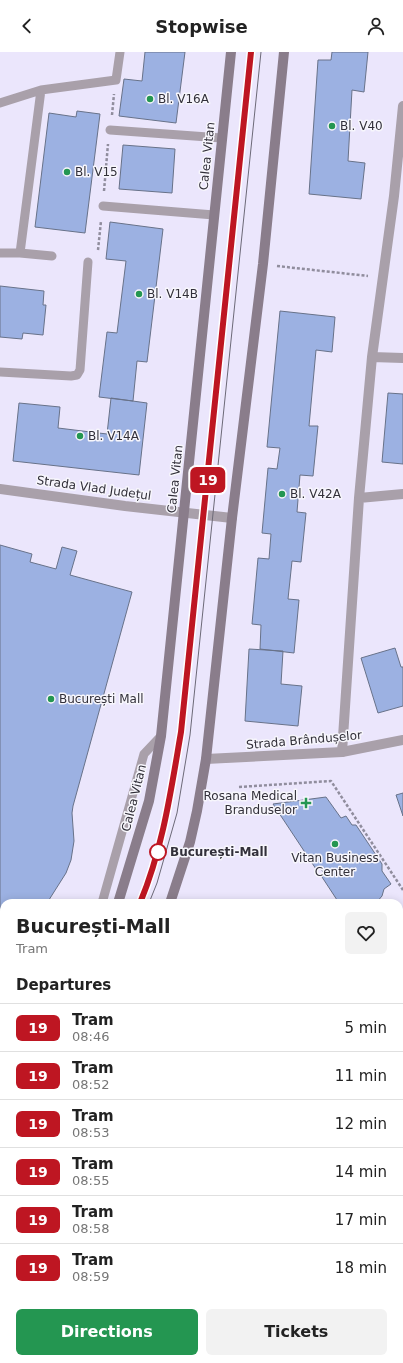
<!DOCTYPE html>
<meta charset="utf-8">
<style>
body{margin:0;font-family:"DejaVu Sans",sans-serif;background:#f2f2f2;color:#222;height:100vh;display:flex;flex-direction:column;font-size:15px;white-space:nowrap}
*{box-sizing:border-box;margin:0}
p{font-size:13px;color:#767676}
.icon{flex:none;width:22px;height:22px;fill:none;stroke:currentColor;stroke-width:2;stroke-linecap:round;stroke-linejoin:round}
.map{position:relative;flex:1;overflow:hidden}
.sheet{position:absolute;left:0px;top:847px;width:403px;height:464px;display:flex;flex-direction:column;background:#fff;border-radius:12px 12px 0 0;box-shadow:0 2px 10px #0003}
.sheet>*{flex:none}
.badge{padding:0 8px;border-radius:6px;font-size:14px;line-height:26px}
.map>.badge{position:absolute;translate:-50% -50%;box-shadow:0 0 0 2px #fff}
h2{padding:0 16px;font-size:15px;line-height:36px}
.round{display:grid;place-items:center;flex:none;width:42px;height:42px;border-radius:6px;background:#f2f2f2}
.summary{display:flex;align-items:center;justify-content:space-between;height:68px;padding:0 16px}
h1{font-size:19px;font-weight:700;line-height:30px}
.primary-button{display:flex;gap:8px;margin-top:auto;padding:8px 16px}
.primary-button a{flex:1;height:46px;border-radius:6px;background:#249651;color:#fff;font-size:16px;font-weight:700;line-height:46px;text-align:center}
.primary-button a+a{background:#f2f2f2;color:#222}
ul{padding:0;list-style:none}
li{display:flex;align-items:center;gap:12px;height:48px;padding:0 16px;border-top:1px solid #e0e0e0}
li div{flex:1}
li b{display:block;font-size:15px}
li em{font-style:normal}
li .badge{min-width:44px;font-weight:700;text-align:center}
header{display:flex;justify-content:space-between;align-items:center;height:52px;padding:0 16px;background:#fff;font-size:18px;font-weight:700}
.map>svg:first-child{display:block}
.building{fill:#9cb1e2;stroke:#687289}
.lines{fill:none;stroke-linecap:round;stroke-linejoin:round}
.path{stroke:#908d9d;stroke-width:2.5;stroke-dasharray:3 2;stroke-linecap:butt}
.service{stroke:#a9a0aa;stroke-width:9}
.minor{stroke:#a9a0aa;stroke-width:10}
.tertiary{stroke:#a9a0aa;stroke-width:10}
.secondary{stroke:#8a7d8b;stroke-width:10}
.tram{stroke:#6c6977;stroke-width:1}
.line-casing{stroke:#fff;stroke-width:9}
.line{stroke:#be1622;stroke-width:6}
.poi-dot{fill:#249651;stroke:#f7f6fc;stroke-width:1.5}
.stop-dot{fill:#fff;stroke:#be1622;stroke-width:2}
.labels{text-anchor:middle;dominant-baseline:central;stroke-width:3;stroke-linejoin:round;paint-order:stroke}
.poi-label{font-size:12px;fill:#32303a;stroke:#f7f6fc;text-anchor:start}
.street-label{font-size:12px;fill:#32303a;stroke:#f7f6fc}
.stop-label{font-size:12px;font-weight:bold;fill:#32303a;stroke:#f7f6fc;text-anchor:start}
</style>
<header><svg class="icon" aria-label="back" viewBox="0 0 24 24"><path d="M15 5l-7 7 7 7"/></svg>Stopwise<svg class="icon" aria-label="person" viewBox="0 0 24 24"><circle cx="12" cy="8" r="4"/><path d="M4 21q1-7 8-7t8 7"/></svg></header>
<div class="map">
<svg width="403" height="1311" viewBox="0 0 403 1311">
<rect width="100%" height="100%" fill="#ebe6fc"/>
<path class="building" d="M 145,0 L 185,0 L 176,71 L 119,64 L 124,27 L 142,29 Z
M 332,0 L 368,0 L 364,40 L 352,38 L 348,109 L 365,111 L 361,147 L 309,142 L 318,8 L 331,8 Z
M 77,59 L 100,62 L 85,181 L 35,175 L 49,61 L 76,65 Z
M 123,93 L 175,97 L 172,141 L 119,137 Z
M 110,170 L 163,177 L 147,310 L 137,309 L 133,349 L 99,345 L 107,280 L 117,281 L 126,209 L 106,207 Z
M 0,234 L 44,239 L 43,253 L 46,253 L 43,283 L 23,281 L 22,287 L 0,285 Z
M 280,259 L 335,265 L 332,300 L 316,298 L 309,374 L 318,374 L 313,424 L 300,423 L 297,460 L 306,461 L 301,510 L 292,509 L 288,547 L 299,548 L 294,601 L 260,597 L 261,573 L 252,572 L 258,506 L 269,507 L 271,482 L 262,481 L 268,416 L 277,417 L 280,396 L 267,395 Z
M 388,341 L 403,342 L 403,412 L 382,410 Z
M 111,346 L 147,351 L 139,423 L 13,409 L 19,351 L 60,355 L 58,376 L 107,382 Z
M 0,493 L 32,502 L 30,510 L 56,517 L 62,495 L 77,499 L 70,523 L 132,540 L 73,754 L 72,761 L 74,789 L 71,808 L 66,821 L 47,851 L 4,851 L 4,978 L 0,977 Z
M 395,596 L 401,615 L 403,615 L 403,654 L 378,661 L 361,606 Z
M 249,597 L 283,599 L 281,632 L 302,634 L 298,674 L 245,669 Z
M 403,741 L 403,764 L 396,743 Z
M 326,745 L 341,766 L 346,764 L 352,773 L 356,773 L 382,812 L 382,819 L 391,832 L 384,837 L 382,844 L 376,851 L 339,851 L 322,825 L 324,821 L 320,816 L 316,817 L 273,752 Z
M 399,901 L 403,904 L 403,936 L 399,942 Z
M 403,995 L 403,1011 L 399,1008 L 399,1001 Z
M 399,1085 L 403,1087 L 403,1115 L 400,1122 L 399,1122 Z
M 399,1252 L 403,1259 L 403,1265 L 399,1268 Z
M 11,1307 L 58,1307 L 57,1311 L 9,1311 Z
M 142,1307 L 208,1307 L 216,1311 L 147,1311 L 141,1308 Z"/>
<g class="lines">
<path class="path" d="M 112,63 L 114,42
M 104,139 L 108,92
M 98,198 L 101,169
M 277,214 L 368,224
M 239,735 L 331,729 L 403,838
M 399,1282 L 403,1280
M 326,1311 L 336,1307"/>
<path class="service" d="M 0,51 L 41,38
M 110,78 L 222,86
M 103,154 L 214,163
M 0,201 L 20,201 L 41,38 L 116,28 L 120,0
M 20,201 L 52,204
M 0,320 L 71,324 L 77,323 L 80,318 L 88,210
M 102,851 L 144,702 L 161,684
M 0,1046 L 4,1045
M 0,1191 L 4,1192"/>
<path class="minor" d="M 372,305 L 403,306
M 359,446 L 403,442
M 342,700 L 359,446 L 372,305 L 394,144 L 403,54
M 399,1043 L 403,1045
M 403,1165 L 403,1164
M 279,1307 L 281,1311
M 112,1311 L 113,1307"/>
<path class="tertiary" d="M 0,437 L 125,454 L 232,466
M 206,707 L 342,700 L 403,688"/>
<path class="secondary" d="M 118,851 L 149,749 L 161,684 L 231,0
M 170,851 L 190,790 L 197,759 L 206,707 L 232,466 L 263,212 L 284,0
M 0,1159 L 4,1150
M 0,1274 L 4,1264"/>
<path class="tram" d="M 140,851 C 163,796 171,738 181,680 L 251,0
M 149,851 L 157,831 L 177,761 L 190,683 L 261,0
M 0,1195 L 4,1185
M 0,1230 L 4,1220"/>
</g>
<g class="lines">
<g class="line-casing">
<path id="line" d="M 140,851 C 163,796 171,738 181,680 L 251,0"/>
</g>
<use href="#line" class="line"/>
</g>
<g class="poi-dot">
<circle cx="150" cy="47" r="4"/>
<circle cx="332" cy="74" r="4"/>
<circle cx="67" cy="120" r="4"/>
<circle cx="139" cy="242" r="4"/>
<circle cx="80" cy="384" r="4"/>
<circle cx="282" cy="442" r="4"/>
<circle cx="51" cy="647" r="4"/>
<path d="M304 745h4v4h4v4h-4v4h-4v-4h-4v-4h4z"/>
<circle cx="335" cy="792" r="4"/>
</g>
<circle class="stop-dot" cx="158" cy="800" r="8"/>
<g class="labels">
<g class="poi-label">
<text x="158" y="47">Bl. V16A</text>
<text x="340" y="74">Bl. V40</text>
<text x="75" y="120">Bl. V15</text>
<text x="147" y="242">Bl. V14B</text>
<text x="88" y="384">Bl. V14A</text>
<text x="290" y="442">Bl. V42A</text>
<text x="59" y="647">București Mall</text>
<text x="297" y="744" text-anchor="end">Rosana Medical<tspan x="297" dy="14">Branduselor</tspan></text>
<text x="335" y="806" text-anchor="middle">Vitan Business<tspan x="335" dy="14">Center</tspan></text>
</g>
<g class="street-label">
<text transform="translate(207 104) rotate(-84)">Calea Vitan</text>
<text transform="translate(175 427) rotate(-84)">Calea Vitan</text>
<text transform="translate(94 436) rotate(8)">Strada Vlad Județul</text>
<text transform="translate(304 688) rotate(-5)">Strada Brândușelor</text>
<text transform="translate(134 746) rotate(-76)">Calea Vitan</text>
</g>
<g class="stop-label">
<text x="170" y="800">București-Mall</text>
</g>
</g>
</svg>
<b class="badge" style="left:208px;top:428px;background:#be1622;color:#fff">19</b>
<section class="sheet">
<div class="summary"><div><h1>București-Mall</h1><p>Tram</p></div><a class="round"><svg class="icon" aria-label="heart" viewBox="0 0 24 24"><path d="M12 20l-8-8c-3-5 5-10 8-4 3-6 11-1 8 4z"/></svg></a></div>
<h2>Departures</h2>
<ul>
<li><span class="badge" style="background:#be1622;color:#fff">19</span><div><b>Tram</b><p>08:46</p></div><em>5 min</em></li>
<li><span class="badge" style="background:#be1622;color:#fff">19</span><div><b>Tram</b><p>08:52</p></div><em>11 min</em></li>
<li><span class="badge" style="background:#be1622;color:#fff">19</span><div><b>Tram</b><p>08:53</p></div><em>12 min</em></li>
<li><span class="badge" style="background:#be1622;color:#fff">19</span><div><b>Tram</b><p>08:55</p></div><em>14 min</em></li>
<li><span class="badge" style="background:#be1622;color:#fff">19</span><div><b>Tram</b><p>08:58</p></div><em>17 min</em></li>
<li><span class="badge" style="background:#be1622;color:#fff">19</span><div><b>Tram</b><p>08:59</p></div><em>18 min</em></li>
</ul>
<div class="primary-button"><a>Directions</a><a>Tickets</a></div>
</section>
</div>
